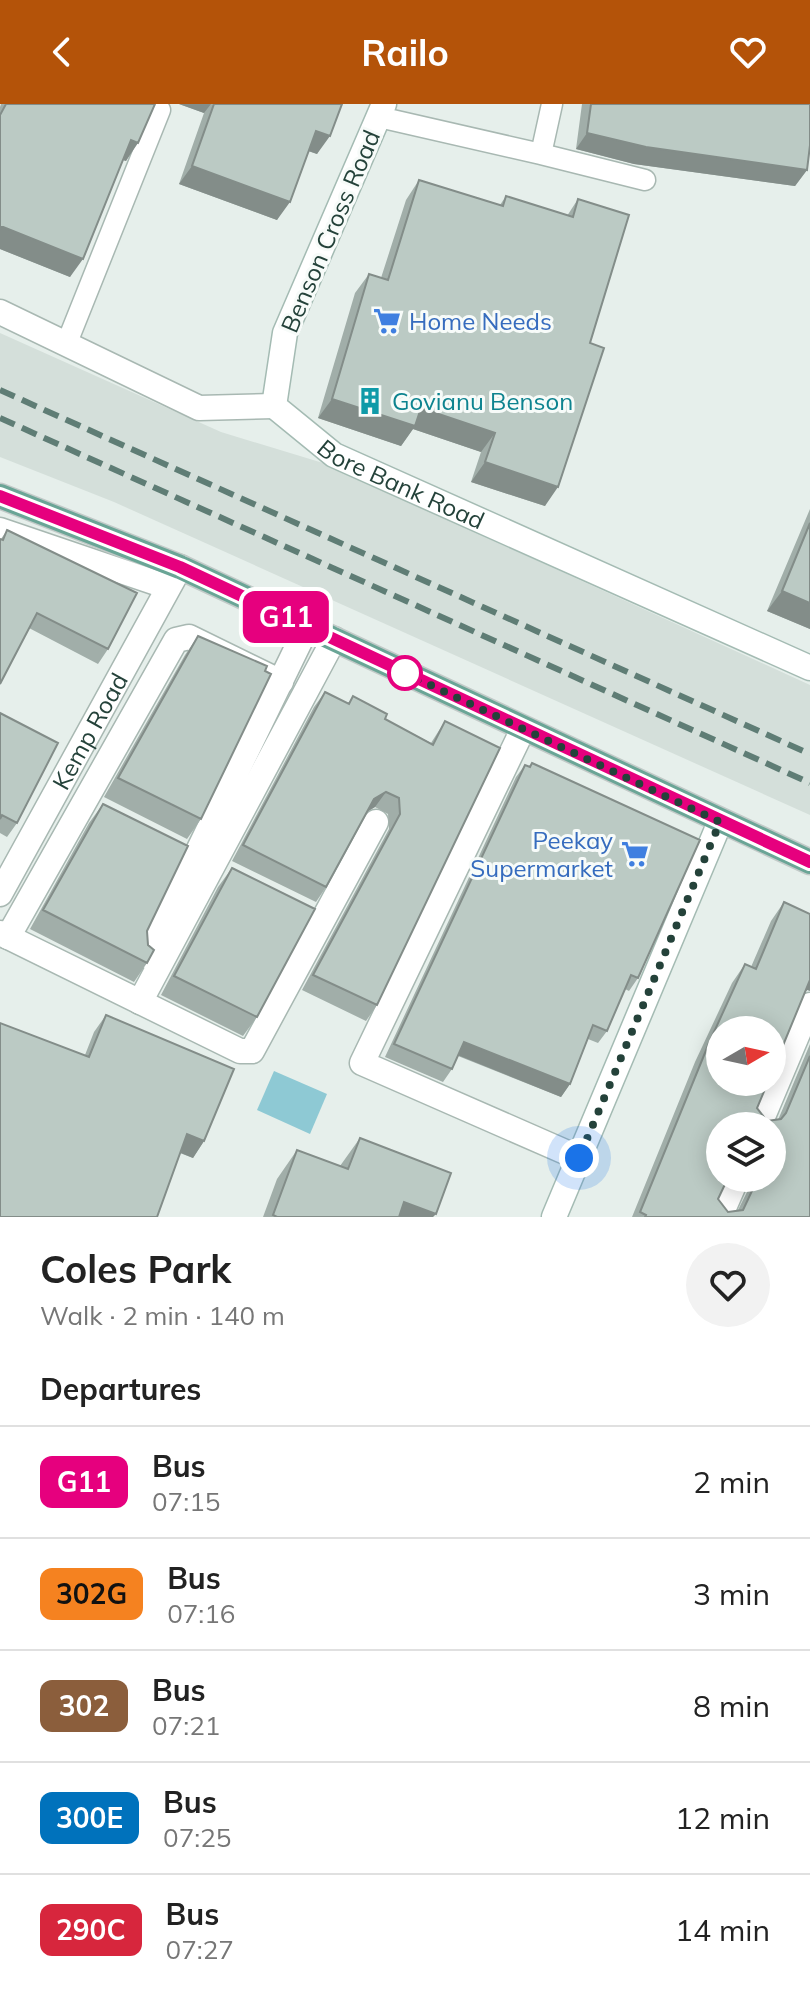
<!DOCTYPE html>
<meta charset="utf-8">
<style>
body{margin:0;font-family:Mulish,sans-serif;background:#f2f2f2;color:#222;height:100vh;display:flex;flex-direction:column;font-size:30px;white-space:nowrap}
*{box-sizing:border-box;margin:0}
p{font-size:26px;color:#767676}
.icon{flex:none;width:44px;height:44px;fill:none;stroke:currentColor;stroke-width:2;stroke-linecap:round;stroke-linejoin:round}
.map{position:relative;height:1113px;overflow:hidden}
.drawer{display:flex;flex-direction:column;background:#fff;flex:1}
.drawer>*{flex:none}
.badge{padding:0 16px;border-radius:12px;font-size:28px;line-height:52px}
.needle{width:52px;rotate:81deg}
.controls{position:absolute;left:706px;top:912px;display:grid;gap:16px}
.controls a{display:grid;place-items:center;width:80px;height:80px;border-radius:50%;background:#fff;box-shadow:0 4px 20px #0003;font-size:40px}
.you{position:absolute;width:40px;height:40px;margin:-20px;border:6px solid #fff;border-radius:50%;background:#1a73e8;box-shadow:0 0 0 12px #1a73e833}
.map>.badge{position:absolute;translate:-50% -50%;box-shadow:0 0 0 4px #fff}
h2{padding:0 40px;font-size:30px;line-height:72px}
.round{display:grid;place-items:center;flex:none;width:84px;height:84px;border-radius:42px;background:#f2f2f2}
.summary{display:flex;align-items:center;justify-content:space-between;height:136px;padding:0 40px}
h1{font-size:38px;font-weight:700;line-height:60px}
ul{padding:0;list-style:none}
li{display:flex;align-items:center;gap:24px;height:112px;padding:0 40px;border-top:2px solid #e0e0e0}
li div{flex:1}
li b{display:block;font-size:30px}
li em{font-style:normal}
li .badge{min-width:88px;font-weight:700;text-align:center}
header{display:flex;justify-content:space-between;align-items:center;height:104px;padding:0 40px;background:#b45309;color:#fff;font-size:36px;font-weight:700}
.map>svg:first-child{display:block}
.built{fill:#d4dfda}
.water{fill:#8ec9d4}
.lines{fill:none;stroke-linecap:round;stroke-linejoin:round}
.lane-casing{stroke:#a8b8b2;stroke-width:23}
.street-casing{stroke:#a8b8b2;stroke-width:27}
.secondary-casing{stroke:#a4bbb3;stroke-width:27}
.primary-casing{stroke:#c2cac8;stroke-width:27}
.lane{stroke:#fff;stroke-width:20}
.street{stroke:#fff;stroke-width:24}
.secondary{stroke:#fff;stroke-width:24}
.primary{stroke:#6aa596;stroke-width:24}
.rail{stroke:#5f7d75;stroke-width:6;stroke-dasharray:16 8;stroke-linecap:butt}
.wall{fill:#a1aea9;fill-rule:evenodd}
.shaded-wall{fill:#838d89}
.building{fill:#bbcac4;stroke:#838d89;stroke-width:2;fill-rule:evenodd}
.line-casing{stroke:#fff;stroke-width:18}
.line{stroke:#e6007e;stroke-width:12}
.walk{stroke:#24423a;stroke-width:8;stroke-dasharray:0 14.4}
.stop-dot{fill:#fff;stroke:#e6007e;stroke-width:4}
.labels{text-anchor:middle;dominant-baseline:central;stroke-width:6;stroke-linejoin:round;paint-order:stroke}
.street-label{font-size:24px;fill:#24423a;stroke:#f7fbf9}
.shop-label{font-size:24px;fill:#366cbe;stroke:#f7fbf9;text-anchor:start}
.culture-label{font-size:24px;fill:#0d838f;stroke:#f7fbf9;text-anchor:start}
</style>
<header><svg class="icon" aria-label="back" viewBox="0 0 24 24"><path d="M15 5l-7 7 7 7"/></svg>Railo<svg class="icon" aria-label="heart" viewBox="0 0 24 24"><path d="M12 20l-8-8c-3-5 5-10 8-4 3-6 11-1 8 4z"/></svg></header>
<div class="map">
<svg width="810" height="1113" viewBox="0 0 810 1113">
<rect width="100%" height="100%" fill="#e6efeb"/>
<path class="built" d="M 0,229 L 221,328 L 323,359 L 810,581 L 810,711 L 114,398 L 0,353 Z"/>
<path class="water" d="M 274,967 L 327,990 L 310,1030 L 257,1006 Z"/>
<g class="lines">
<g class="lane-casing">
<path id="lane" d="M 379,13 L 541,50 L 552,0
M 541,50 L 645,76
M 66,241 L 160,6"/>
</g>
<g class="street-casing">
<g id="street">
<path d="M 0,208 L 199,304 L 274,302"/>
<path d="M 0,426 L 168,483"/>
<path d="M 523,625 L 362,959 L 579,1054"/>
<path id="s1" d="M 0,790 L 180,463"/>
<path d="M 0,829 L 240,947 L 252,947 L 376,718"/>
<path d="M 8,833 L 176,536 L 189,533 L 281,578"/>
<path d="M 147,852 L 307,523"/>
<path d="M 140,898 L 334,535"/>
<path d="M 759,1022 L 810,901"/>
<path d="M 720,1113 L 737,1074"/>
</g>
</g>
<g class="secondary-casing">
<g id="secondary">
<path id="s2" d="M 384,0 L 285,229 L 274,302 L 334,351 L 810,564"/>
<path d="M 554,1113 L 720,718"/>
</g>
</g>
<g class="primary-casing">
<path id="primary" d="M 0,392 L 180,463 L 810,758"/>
</g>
<use href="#lane" class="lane"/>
<use href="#street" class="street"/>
<use href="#secondary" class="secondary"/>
<use href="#primary" class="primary"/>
<path class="rail" d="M 0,286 L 810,650
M 0,314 L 810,679"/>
</g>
<path class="wall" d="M 1,0 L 155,0 L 126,57 L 123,56 L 70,173 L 0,145 L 0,3 Z
M 179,0 L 342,0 L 317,50 L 308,47 L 277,116 L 179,80 L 204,9 Z
M 582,0 L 810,0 L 807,66 L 795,82 L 634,60 L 576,45 Z
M 419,76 L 500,101 L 506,92 L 567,112 L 578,95 L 590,239 L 545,402 L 471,378 L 481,348 L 413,325 L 401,342 L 318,314 L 355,189 L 369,170 L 381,174 L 406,96 Z
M 810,405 L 810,525 L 767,507 Z
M 7,426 L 108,545 L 98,560 L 29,524 L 1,435 Z
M 198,532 L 265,567 L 201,715 L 187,735 L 104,693 L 185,551 Z
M 325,588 L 348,600 L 353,592 L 385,615 L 431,639 L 445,617 L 377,901 L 366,917 L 302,886 L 389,725 L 388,710 L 375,703 L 367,708 L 326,783 L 316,798 L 232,757 L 314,603 Z
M 0,609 L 17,719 L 7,733 L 0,729 Z
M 532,659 L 638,874 L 629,887 L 625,885 L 607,927 L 598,939 L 588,935 L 570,980 L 561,993 L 458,952 L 452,965 L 443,978 L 385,953 L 516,673 L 525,661 L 529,663 Z
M 103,700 L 147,827 L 147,859 L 134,878 L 30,825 L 89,719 Z
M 232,764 L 257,913 L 243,932 L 161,891 L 218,783 Z
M 784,798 L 807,886 L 804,889 L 757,1004 L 767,1017 L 778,1016 L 810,940 L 810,1113 L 632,1113 L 695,958 L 732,879 L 745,860 L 751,863 L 771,817 ZM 720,1022 L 772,1022 L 772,1074 L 750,1074 L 751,1080 L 738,1106 L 728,1108 L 718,1095 Z
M 106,911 L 204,1037 L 193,1054 L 180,1049 L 85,951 L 94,928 Z
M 360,1034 L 433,1113 L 263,1113 L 277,1075 L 297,1046 L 340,1062 Z"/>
<path class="shaded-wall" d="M 179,0 L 211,0 L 204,9 Z
M 316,27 L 330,32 L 317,50 L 303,45 Z
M 587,29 L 807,66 L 795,82 L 634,60 L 576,45 Z
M 131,36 L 138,39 L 126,57 L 118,54 Z
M 192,62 L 290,98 L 277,116 L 179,80 Z
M 1,122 L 83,155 L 70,173 L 0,145 L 0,124 Z
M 332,295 L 421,304 L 495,329 L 481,348 L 413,325 L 401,342 L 318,314 Z
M 485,358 L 558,383 L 545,402 L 471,378 Z
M 782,487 L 810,499 L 810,525 L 767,507 Z
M 386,688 L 375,703 L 363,710 L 374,695 Z
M 810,876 L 810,887 L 807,886 L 796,895 Z
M 464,938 L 570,980 L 561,993 L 455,950 Z
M 187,1030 L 204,1037 L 193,1054 L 176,1047 Z
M 404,1098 L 436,1110 L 433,1113 L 394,1113 Z"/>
<path class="building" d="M 6,0 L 155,0 L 138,39 L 131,36 L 83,155 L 1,122 L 0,126 L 0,11 Z
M 214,0 L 342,0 L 330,32 L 316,27 L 290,98 L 192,62 Z
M 591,0 L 810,0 L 810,41 L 807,66 L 646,43 L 587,29 Z
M 419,76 L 503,102 L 506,92 L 573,113 L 578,95 L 629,111 L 590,239 L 604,244 L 558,383 L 485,358 L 495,329 L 421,304 L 415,322 L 332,295 L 369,170 L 388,176 Z
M 810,419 L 810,499 L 782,487 Z
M 7,426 L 137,489 L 108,545 L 37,509 L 0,580 L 0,435 L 3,436 Z
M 198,532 L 267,562 L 265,567 L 271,570 L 201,715 L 118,674 Z
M 325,588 L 349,600 L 353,592 L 387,610 L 385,615 L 433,641 L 445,617 L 500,644 L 377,901 L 313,871 L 400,710 L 399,694 L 386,688 L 374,695 L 326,783 L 243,741 Z
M 0,609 L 58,639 L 17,719 L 2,711 L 0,715 Z
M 532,659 L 700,736 L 638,874 L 631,871 L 607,927 L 593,921 L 570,980 L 464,938 L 452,965 L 394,940 L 525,661 L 530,663 Z
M 103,700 L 188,742 L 147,827 L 148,841 L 154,846 L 147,859 L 43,806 Z
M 232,764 L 315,805 L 257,913 L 174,872 Z
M 784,798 L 810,810 L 810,876 L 772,968 L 772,926 L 720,926 L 720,978 L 768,978 L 757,1004 L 767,1017 L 781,1015 L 786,1009 L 810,952 L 810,1113 L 645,1113 L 646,1111 L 640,1108 L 709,939 L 745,860 L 756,865 ZM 720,1022 L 772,1022 L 772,1074 L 758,1074 L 743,1106 L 728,1108 L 718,1095 L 728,1074 L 720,1074 Z
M 106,911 L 234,965 L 204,1037 L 187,1030 L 157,1113 L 0,1113 L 0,919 L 89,953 Z
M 360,1034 L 451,1069 L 436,1110 L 404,1098 L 399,1113 L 277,1113 L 273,1111 L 297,1046 L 348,1065 Z"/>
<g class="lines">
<g class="line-casing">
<path id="line" d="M 0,392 L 180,463 L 810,758"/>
</g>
<use href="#line" class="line"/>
<path class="walk" d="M 405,569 L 720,718 L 579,1054"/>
</g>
<defs>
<g id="supermarket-bare" transform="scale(2.16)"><path d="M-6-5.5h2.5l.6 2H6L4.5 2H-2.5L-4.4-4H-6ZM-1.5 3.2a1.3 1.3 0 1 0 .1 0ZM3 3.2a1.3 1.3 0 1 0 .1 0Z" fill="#3f7fe0" stroke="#f7fbf9" stroke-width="2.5" paint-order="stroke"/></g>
<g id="building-bare" transform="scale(2.16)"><path d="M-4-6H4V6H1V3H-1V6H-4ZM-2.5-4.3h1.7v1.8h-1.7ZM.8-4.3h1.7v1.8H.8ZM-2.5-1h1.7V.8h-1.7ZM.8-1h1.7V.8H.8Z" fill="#0f9aa8" stroke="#f7fbf9" stroke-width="2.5" paint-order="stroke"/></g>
</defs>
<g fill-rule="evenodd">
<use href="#supermarket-bare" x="387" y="217"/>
<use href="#building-bare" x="370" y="297"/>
<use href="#supermarket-bare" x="635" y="750"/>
</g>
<circle class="stop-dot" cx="405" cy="569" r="16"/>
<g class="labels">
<g class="street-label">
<text transform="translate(330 127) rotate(-67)">Benson Cross Road</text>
<text stroke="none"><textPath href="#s2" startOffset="474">Bore Bank Road</textPath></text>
<text stroke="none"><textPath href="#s1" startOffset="186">Kemp Road</textPath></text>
</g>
<g class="shop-label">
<text x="409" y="217">Home Needs</text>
<text x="613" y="736" text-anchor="end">Peekay<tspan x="613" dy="28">Supermarket</tspan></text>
</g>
<g class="culture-label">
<text x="392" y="297">Govianu Benson</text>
</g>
</g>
</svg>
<div class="controls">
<a><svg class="needle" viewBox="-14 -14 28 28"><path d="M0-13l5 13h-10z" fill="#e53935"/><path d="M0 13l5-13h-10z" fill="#767676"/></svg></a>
<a><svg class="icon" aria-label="layers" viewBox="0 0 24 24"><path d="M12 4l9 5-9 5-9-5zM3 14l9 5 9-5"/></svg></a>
</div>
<div class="you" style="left:579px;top:1054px"></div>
<b class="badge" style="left:286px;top:513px;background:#e6007e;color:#fff">G11</b>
</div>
<section class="drawer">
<div class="summary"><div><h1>Coles Park</h1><p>Walk · 2 min · 140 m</p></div><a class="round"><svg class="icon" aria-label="heart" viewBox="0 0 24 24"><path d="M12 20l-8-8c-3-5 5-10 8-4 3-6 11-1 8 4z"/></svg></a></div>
<h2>Departures</h2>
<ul>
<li><span class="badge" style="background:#e6007e;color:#fff">G11</span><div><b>Bus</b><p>07:15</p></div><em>2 min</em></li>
<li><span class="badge" style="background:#f58220;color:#111">302G</span><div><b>Bus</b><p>07:16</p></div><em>3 min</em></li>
<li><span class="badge" style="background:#8b5e3c;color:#fff">302</span><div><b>Bus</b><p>07:21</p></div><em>8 min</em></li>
<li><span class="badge" style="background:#0072bc;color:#fff">300E</span><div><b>Bus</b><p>07:25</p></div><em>12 min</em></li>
<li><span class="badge" style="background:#d7263d;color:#fff">290C</span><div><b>Bus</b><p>07:27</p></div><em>14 min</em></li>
</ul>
</section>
